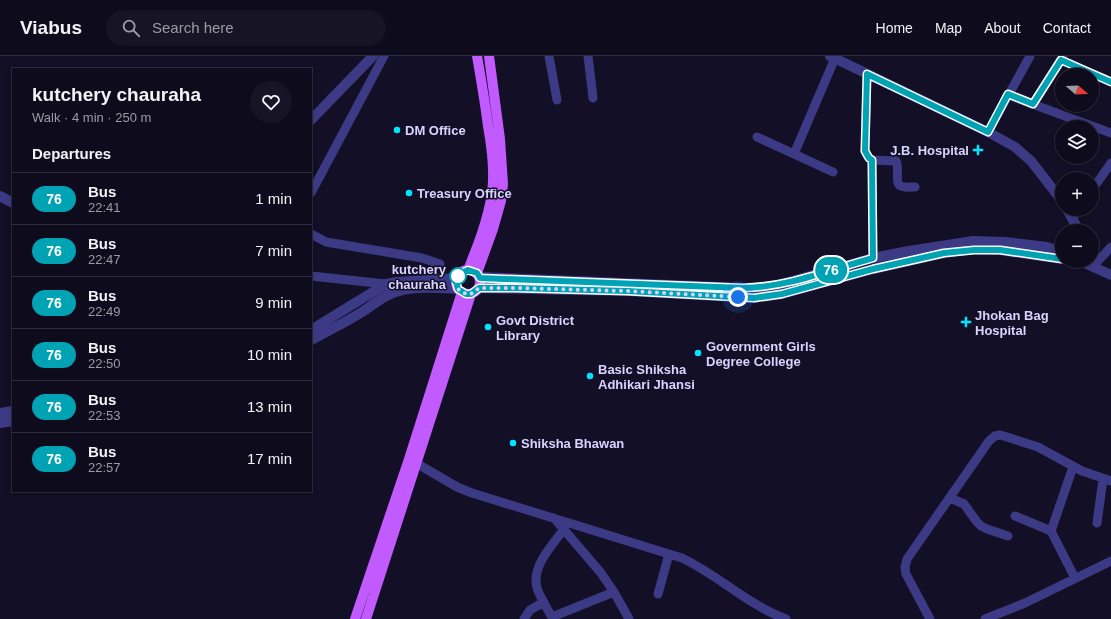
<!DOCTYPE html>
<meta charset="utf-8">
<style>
body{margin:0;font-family:Helvetica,sans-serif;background:#171425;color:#f1f3f6;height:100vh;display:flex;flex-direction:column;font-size:15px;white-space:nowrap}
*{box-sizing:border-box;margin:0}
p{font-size:13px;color:#9b9ba3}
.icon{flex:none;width:22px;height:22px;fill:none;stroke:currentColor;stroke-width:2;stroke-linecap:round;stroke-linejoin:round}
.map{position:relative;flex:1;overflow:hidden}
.details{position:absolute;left:12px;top:12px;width:300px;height:424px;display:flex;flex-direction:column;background:#0e0b1c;border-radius:0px;box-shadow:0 2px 6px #0003,0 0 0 1px #2e2b3b}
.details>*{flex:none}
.badge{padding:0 8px;border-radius:13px;font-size:14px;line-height:26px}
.needle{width:26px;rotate:109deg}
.tools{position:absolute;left:1055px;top:12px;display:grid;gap:8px}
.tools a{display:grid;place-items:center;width:44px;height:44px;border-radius:50%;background:#0e0b1c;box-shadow:0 2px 6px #0003,0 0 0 1px #2e2b3b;font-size:20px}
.you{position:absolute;width:20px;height:20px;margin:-10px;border:3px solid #fff;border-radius:50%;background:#1a73e8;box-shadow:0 0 0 6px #1a73e833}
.map>.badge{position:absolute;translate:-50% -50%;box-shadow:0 0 0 2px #fff}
h2{padding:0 20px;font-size:15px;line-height:36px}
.round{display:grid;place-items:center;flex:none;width:42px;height:42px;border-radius:21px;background:#171425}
.summary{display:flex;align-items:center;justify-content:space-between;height:68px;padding:0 20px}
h1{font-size:19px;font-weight:800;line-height:30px}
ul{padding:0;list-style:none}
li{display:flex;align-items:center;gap:12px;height:52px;padding:0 20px;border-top:1px solid #2e2b3b}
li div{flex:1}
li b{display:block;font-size:15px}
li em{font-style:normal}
li .badge{min-width:44px;font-weight:700;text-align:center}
header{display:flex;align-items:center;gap:24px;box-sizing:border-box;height:56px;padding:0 20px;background:#0e0b1c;border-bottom:1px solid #2e2b3b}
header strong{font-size:19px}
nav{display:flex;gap:22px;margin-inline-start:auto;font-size:14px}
.search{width:280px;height:36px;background:#171425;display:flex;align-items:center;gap:10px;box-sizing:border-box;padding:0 14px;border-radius:22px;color:#9b9ba3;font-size:15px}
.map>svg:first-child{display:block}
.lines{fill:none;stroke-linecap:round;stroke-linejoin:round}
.minor{stroke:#3d3a85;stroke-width:9}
.tertiary{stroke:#3d3a85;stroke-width:10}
.primary{stroke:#c25bff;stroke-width:10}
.line-casing{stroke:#fff;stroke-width:9}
.line{stroke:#00a3b4;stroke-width:6}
.walk{stroke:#d9d4ff;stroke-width:4;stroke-dasharray:0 7.2}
.poi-dot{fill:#00e5ff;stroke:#130f26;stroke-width:1.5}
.stop-dot{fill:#fff;stroke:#00a3b4;stroke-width:2}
.labels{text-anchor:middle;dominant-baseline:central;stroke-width:3;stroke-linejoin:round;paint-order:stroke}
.poi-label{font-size:13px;font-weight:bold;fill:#d9d4ff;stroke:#130f26;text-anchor:start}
.stop-label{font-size:13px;font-weight:bold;fill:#d9d4ff;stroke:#130f26;text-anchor:end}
</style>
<header>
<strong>Viabus</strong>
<div class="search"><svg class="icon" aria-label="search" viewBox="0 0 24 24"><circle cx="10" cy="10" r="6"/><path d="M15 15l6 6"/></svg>Search here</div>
<nav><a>Home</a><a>Map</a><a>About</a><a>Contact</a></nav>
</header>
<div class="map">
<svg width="1111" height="563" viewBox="0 0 1111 563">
<rect width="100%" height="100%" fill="#130f26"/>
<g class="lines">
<path class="minor" d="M 549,0 L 557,44
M 588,0 L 593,42
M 1061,4 L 1111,26
M 867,18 L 865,95 C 867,100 868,102 872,104 L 896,105 C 900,112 894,128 901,130 C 905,132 911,131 915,131
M 1008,39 L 1111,77
M 1033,48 L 1063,0
M 988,76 L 1030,0
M 757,81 L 833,116
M 794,98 L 835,2
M 872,104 L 873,202
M 1092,134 L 1111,107
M 311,137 L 384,0
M 1072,163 L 1079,153
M 311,178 L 326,186 L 422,202 L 440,208
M 1096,207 L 1111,191
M 311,220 L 386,228 L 388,231
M 416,407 L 457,431 L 472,437 L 682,502 C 718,519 748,549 786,563
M 950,442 L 964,448 L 977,466 L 981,470 L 987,473 L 1008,480
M 1015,460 L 1051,475 L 1075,522
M 554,462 L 601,517 L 614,536 L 629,563
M 1097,467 L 1103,423
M 1051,475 L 1073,411
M 658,538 L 669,498
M 552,561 L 614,536
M 524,563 L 530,554 L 544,546
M 553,563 C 548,554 542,544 538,535 C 529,512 552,490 564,473
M 930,563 L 906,518 L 905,511 L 907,503 L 989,385 L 995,380 L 1000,379 L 1007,381 L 1038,391 L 1082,415 L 1111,425
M 985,563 L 1025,547 L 1111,505"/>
<path class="tertiary" d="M 830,0 L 988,76 L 1015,91 L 1031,105 L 1062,145
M 311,64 L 373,0
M 0,140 L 13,147
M 1067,153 L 1079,175
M 1080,205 L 1111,219
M 480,221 L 743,232 L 763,232 L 782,228 L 873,202 L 909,195 L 973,185 L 1005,186 L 1047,191 L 1062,196
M 479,232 L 627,235 L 754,242 L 782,238 L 873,213 L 944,197 L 974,193 L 999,194 L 1062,203
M 311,274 L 386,228 L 397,226 L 457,222
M 311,284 C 328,275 346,266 362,256 C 376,247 386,237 403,234 C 420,230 440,232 458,233
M 0,357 L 13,355
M 0,367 L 13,365"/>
<path class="primary" d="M456 226a12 12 0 1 1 24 0a12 12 0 1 1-24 0Z
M 468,214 C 478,189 488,164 492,137 C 495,115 492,92 488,70 C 485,47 481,23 477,0
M 477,217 L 493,173 L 501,145 L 503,128 L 500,83 L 489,0
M 355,563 L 409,403 L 462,236
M 366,563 L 471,238"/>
</g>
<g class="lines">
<g class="line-casing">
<path id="line" d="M 1062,203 L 1000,194 L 974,194 L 944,197 L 873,213 L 782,238 L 754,242 L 627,235 L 516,232 L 479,232 L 471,238 L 466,238 L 458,233 L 456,226 L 460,218 L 468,214 L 477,217 L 480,222 L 743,232 C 788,231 830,214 873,202 L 872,104 L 869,102 L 865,95 L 867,18 L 988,76 L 1008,38 L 1033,48 L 1061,4 L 1111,26"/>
</g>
<use href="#line" class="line"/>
<path class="walk" d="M 458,220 L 456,226 L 458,233 L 466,238 L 471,238 L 479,232 L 516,232 L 627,235 L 738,241"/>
</g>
<g class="poi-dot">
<circle cx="397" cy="74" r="4"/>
<path d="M976 88h4v4h4v4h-4v4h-4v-4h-4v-4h4z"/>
<circle cx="409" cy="137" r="4"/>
<path d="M964 260h4v4h4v4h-4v4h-4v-4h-4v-4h4z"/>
<circle cx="488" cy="271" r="4"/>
<circle cx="698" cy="297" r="4"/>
<circle cx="590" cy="320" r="4"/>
<circle cx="513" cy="387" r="4"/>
</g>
<circle class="stop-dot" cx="458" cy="220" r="8"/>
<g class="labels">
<g class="poi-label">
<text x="405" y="74">DM Office</text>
<text x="969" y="94" text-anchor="end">J.B. Hospital</text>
<text x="417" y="137">Treasury Office</text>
<text x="975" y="259">Jhokan Bag<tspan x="975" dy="15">Hospital</tspan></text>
<text x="496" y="264">Govt District<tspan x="496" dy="15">Library</tspan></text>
<text x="706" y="290">Government Girls<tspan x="706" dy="15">Degree College</tspan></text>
<text x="598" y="313">Basic Shiksha<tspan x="598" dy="15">Adhikari Jhansi</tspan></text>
<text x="521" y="387">Shiksha Bhawan</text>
</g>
<g class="stop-label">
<text x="446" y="213">kutchery<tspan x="446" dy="15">chauraha</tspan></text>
</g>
</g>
</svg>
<div class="tools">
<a><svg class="needle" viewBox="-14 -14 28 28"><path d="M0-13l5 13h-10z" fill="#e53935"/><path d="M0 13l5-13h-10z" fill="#9b9ba3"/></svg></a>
<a><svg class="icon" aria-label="layers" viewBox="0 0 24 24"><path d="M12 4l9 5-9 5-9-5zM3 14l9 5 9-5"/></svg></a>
<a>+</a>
<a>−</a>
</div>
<div class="you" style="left:738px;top:241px"></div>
<b class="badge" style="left:831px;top:214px;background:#00a3b4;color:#fff">76</b>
<section class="details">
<div class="summary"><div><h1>kutchery chauraha</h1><p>Walk · 4 min · 250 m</p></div><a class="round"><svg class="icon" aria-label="heart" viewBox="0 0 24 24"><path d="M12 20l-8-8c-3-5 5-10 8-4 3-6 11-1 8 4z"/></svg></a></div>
<h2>Departures</h2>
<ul>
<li><span class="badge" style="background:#00a3b4;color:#fff">76</span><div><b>Bus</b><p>22:41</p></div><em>1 min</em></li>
<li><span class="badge" style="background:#00a3b4;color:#fff">76</span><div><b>Bus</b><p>22:47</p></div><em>7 min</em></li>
<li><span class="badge" style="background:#00a3b4;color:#fff">76</span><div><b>Bus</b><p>22:49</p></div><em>9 min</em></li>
<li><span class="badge" style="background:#00a3b4;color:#fff">76</span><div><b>Bus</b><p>22:50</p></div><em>10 min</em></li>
<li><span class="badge" style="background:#00a3b4;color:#fff">76</span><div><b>Bus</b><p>22:53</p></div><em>13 min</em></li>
<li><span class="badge" style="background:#00a3b4;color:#fff">76</span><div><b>Bus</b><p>22:57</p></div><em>17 min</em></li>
</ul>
</section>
</div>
